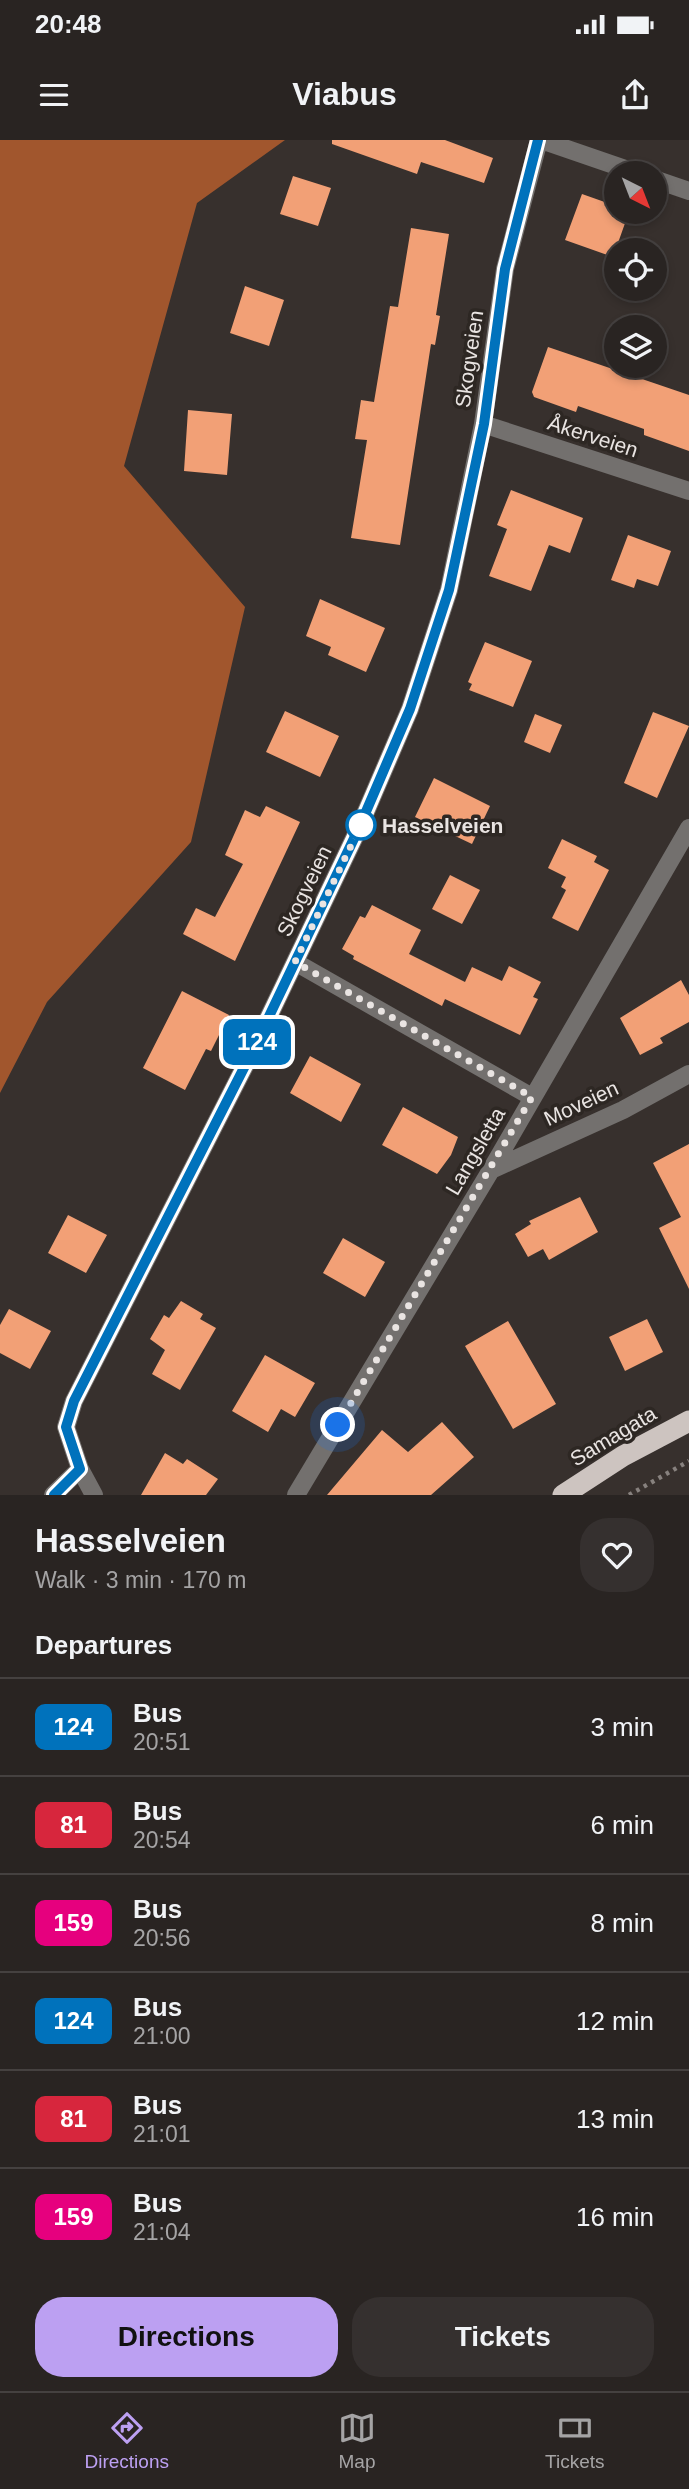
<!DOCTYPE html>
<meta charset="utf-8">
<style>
body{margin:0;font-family:Arial,sans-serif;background:#35302f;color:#f1f3f6;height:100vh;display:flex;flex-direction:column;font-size:26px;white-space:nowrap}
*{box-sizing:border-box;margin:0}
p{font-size:23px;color:#a5a4a5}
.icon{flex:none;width:38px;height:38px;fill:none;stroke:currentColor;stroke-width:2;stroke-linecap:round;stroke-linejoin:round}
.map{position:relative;height:1355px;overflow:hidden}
.drawer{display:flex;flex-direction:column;background:#292422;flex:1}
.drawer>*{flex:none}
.badge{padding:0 14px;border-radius:10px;font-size:24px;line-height:46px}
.needle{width:46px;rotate:138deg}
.buttons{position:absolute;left:604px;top:21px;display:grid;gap:14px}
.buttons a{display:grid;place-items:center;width:63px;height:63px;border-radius:50%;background:#292422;box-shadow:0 4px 10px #0003,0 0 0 2px #454140;font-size:35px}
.you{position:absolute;width:35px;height:35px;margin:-18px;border:5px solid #fff;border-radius:50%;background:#1a73e8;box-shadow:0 0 0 10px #1a73e833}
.map>.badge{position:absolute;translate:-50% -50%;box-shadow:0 0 0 4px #fff}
h2{padding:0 35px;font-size:26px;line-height:63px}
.round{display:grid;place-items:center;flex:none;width:74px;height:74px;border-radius:28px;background:#35302f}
.overview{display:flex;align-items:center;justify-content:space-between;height:119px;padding:0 35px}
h1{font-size:33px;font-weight:700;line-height:52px}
.button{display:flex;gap:14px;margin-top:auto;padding:14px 35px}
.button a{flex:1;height:80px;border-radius:28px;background:#bca0f2;color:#111;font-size:28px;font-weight:700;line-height:80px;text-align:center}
.button a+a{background:#35302f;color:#f1f3f6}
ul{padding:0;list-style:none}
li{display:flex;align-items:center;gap:21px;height:98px;padding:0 35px;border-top:2px solid #454140}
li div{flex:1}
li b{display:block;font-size:26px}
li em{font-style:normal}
li .badge{min-width:77px;font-weight:700;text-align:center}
.status{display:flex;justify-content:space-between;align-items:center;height:49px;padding:0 35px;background:#292422;direction:ltr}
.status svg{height:19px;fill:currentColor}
header{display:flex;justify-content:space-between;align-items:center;height:91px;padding:0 35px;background:#292422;font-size:32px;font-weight:700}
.tabs{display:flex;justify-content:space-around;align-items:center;height:98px;border-top:2px solid #454140;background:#292422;font-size:19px;color:#a5a4a5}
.tabs a{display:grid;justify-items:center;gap:4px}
.tabs .current{color:#bca0f2}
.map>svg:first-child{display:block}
.forest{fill:#a1562d}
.building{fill:#f2a076}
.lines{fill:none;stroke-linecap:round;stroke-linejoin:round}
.path{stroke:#87817e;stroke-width:4.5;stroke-dasharray:3.5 5;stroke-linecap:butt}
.minor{stroke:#73706e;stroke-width:18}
.highway{stroke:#cdc4c0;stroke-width:21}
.line-casing{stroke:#fff;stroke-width:16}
.line{stroke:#0072bc;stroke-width:10}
.walk{stroke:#e9e4e2;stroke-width:7;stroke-dasharray:0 12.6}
.stop-dot{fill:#fff;stroke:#0072bc;stroke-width:3.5}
.labels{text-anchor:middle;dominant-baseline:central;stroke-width:7;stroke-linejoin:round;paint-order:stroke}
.street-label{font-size:21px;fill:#e9e4e2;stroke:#2d2723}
.stop-label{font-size:21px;font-weight:bold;fill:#e9e4e2;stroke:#2d2723;text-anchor:start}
</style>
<div class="status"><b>20:48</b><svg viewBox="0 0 49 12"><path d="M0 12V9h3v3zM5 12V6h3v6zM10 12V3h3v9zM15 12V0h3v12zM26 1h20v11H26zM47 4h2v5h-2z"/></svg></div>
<header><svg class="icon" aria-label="menu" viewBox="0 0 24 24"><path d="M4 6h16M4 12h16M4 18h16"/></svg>Viabus<svg class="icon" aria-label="share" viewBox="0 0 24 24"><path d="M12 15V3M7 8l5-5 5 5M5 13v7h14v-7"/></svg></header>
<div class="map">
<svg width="689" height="1355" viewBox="0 0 689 1355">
<rect width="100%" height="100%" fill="#37302d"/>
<path class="forest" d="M 0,0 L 285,0 L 197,63 L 124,326 L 245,467 L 191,702 L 47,862 L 0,953 Z"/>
<path class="building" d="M 332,0 L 445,0 L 493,18 L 484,43 L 421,22 L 417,34 L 332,4 Z
M 293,36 L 331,48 L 318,86 L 280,74 Z
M 582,54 L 616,66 L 616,72 L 629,72 L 613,117 L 565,100 Z
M 411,88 L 449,94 L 436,175 L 440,176 L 435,205 L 431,204 L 400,405 L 351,398 L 367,300 L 355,299 L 361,260 L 374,262 L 390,166 L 398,167 Z
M 245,146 L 284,160 L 269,206 L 230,193 Z
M 548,207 L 689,255 L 689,311 L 644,295 L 644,289 L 578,266 L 576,272 L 534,257 L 532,252 Z
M 188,270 L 232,274 L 227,335 L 184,331 Z
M 511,350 L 583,378 L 570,413 L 549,405 L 531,451 L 489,436 L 507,389 L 497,385 Z
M 628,395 L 671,411 L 658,446 L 637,439 L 634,448 L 611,440 Z
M 320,459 L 385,488 L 366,532 L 328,515 L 331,507 L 306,496 Z
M 485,502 L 532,521 L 513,567 L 469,550 L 472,544 L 468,542 Z
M 285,571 L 339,596 L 320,637 L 266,612 Z
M 653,572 L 689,586 L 657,658 L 624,643 Z
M 535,574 L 562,585 L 550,613 L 524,602 Z
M 434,638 L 490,666 L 472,704 L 415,677 Z
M 266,666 L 300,682 L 235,821 L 183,794 L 196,768 L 215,777 L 243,724 L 225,715 L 245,670 L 260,677 Z
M 562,699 L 597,716 L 594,722 L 609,730 L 578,791 L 552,778 L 566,750 L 561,747 L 566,737 L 548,728 Z
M 450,735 L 480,750 L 462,784 L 432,769 Z
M 372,765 L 421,790 L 409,814 L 465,842 L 472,827 L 502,841 L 509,826 L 541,842 L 533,857 L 538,859 L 520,895 L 445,859 L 442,866 L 353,819 L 354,816 L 342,809 L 360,776 L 365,778 Z
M 681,840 L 689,855 L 689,882 L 660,898 L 663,903 L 640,915 L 620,878 Z
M 182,851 L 229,875 L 211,911 L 206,909 L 185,950 L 143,928 Z
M 310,916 L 361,944 L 341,982 L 290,953 Z
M 403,967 L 458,997 L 451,1015 L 437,1034 L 382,1005 Z
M 689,1004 L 689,1149 L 659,1088 L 681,1077 L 653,1023 Z
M 580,1057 L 598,1092 L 549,1120 L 543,1109 L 528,1117 L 515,1094 L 531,1084 L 529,1081 Z
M 68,1075 L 107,1095 L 86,1133 L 48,1113 Z
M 343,1098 L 385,1122 L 365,1157 L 323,1133 Z
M 181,1161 L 203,1174 L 200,1179 L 216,1188 L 180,1250 L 152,1234 L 165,1210 L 150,1199 L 164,1175 L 169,1178 Z
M 9,1169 L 51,1191 L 30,1229 L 0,1213 L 0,1185 Z
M 647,1179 L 663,1212 L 625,1231 L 609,1197 Z
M 508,1181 L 556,1264 L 513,1289 L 465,1206 Z
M 265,1215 L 315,1243 L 295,1277 L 281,1269 L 268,1292 L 232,1271 Z
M 442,1282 L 474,1317 L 431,1355 L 327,1355 L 382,1290 L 408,1312 Z
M 165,1313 L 183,1324 L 187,1319 L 218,1339 L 206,1355 L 141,1355 Z"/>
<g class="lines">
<path class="path" d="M 629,1355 L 689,1321"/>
<path class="minor" d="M 541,0 L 637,33
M 654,39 L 689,51
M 483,284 L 689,351
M 295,822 L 532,957
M 491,1030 L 623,970 L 689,934
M 53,1355 L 80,1329
M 94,1355 L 80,1329 L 66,1287 L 74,1261 L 252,912 L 359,688 L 410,569 L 449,450 L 483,284 L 505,129 L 539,0
M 296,1355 L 491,1030 L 689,688"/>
<path class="highway" d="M 563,1355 L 623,1316 L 689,1281"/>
</g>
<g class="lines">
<g class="line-casing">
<path id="line" d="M 54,1355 L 80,1329 L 66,1287 L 74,1261 L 252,912 L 359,688 L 410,569 L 449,450 L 484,284 L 505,129 L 538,0"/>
</g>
<use href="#line" class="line"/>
<path class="walk" d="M 338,1285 L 532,957 L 295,822 L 361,685"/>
</g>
<circle class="stop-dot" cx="361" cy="685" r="14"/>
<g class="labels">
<g class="street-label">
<text transform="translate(469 219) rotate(-82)">Skogveien</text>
<text transform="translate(593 296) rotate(18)">Åkerveien</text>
<text transform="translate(304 751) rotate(-64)">Skogveien</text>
<text transform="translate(581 963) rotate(-25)">Moveien</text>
<text transform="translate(475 1011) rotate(-60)">Langsletta</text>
<text transform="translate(613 1296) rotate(-31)">Samagata</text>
</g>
<g class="stop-label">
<text x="382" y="685">Hasselveien</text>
</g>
</g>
</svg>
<div class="buttons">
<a><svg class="needle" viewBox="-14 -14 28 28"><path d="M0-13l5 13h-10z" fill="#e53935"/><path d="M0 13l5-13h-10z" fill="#a5a4a5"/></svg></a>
<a><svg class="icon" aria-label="locate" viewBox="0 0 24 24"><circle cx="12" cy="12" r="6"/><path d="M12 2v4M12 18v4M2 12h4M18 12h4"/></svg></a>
<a><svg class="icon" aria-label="layers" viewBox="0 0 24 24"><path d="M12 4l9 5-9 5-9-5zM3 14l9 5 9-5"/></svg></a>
</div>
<div class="you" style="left:338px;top:1285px"></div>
<b class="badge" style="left:257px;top:902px;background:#0072bc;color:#fff">124</b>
</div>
<section class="drawer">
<div class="overview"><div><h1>Hasselveien</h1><p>Walk · 3 min · 170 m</p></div><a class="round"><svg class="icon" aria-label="heart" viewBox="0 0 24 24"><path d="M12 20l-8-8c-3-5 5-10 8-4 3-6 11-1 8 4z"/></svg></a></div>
<h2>Departures</h2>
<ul>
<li><span class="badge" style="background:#0072bc;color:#fff">124</span><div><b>Bus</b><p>20:51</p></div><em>3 min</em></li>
<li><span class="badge" style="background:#d7263d;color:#fff">81</span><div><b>Bus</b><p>20:54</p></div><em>6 min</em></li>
<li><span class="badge" style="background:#e6007e;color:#fff">159</span><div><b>Bus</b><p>20:56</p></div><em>8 min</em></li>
<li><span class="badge" style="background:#0072bc;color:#fff">124</span><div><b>Bus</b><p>21:00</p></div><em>12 min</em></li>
<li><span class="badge" style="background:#d7263d;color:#fff">81</span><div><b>Bus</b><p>21:01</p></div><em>13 min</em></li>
<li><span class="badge" style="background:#e6007e;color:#fff">159</span><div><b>Bus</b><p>21:04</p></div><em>16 min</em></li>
</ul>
<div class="button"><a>Directions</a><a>Tickets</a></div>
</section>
<nav class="tabs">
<a class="current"><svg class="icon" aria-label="directions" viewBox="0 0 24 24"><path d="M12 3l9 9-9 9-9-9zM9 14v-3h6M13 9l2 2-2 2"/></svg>Directions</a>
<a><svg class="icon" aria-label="map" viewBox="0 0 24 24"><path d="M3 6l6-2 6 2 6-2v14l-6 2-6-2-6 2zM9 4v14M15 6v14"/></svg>Map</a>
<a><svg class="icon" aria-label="tickets" viewBox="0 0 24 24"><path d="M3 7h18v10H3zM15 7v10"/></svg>Tickets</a>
</nav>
